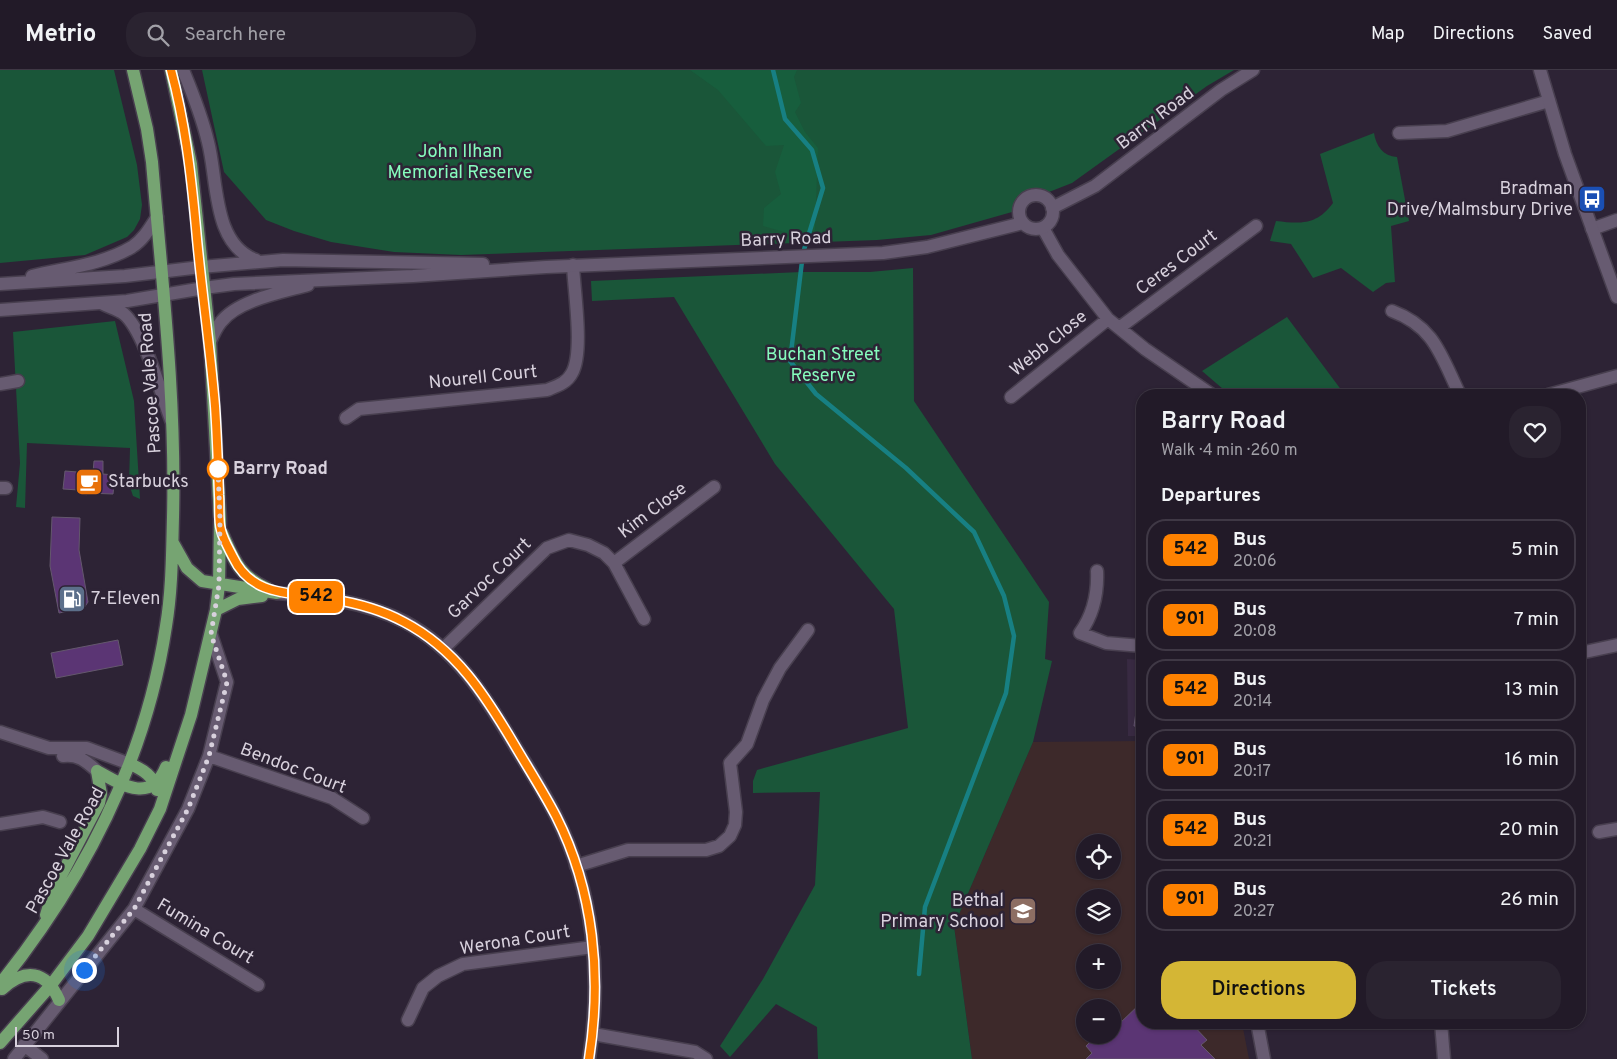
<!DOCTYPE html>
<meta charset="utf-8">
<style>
body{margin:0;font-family:Overpass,sans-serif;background:#2a2330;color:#f1f3f6;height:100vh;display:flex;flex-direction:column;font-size:19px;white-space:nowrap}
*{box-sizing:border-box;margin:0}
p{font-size:16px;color:#a2a1a8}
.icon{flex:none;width:28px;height:28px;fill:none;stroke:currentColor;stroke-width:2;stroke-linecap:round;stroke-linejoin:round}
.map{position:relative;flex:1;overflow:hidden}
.sheet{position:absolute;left:1136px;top:319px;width:450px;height:640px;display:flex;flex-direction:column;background:#221a28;border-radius:20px;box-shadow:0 1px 4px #0004,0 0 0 1px #3f3845}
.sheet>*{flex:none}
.badge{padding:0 10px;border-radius:8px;font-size:18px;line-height:32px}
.tools{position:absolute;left:1076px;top:764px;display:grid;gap:10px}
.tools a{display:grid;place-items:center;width:45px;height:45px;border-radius:50%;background:#221a28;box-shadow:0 1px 4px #0004,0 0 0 1px #3f3845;font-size:25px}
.scale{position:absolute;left:15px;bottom:12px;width:104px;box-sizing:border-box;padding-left:5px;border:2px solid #d8d1dd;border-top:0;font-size:14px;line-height:18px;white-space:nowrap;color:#d8d1dd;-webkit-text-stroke:4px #2d2335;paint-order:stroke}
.you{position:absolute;width:25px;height:25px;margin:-12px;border:4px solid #fff;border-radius:50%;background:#1a73e8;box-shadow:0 0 0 8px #1a73e833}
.map>.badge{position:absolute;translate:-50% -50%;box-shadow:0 0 0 2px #fff}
h2{padding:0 25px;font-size:19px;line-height:45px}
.round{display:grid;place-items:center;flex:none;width:52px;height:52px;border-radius:20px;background:#2a2330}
.summary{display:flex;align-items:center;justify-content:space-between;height:85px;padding:0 25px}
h1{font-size:24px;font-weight:600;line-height:38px}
.button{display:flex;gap:10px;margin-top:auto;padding:10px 25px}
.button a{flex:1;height:58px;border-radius:20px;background:#d4b635;color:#111;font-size:20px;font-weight:600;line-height:58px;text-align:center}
.button a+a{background:#2a2330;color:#f1f3f6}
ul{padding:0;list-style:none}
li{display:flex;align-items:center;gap:15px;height:62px;margin:0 10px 8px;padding:0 15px;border:2px solid #3f3845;border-radius:20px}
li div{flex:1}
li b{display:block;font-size:19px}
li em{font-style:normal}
li .badge{min-width:55px;font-weight:700;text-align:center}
header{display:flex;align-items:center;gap:30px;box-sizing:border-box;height:70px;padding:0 25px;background:#221a28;border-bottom:1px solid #3f3845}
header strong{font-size:24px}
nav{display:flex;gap:28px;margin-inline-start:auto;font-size:18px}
.search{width:350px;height:45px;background:#2a2330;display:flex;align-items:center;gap:12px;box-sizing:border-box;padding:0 18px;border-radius:20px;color:#a2a1a8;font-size:19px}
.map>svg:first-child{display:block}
.built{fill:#382a42}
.education{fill:#3d292a;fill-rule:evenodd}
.green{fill:#1a5639}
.forest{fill:#175e3d}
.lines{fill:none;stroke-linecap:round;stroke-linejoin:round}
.stream{stroke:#178083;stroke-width:4.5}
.building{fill:#5b3574;stroke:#64586d}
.minor-casing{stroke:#483f4f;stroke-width:15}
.tertiary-casing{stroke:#483f4f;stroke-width:15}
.secondary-casing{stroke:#483f4f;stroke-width:15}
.primary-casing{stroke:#483f4f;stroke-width:15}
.minor{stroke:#675b71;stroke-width:12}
.tertiary{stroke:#675b71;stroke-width:12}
.secondary{stroke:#675b71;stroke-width:12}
.primary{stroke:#76a472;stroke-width:12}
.line-casing{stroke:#fff;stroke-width:11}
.line{stroke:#ff8200;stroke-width:8}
.walk{stroke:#d8d1dd;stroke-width:5;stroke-dasharray:0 9}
.stop-dot{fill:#fff;stroke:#ff8200;stroke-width:2.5}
.labels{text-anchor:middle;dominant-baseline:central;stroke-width:5;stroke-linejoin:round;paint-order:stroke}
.street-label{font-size:18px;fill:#d8d1dd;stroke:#2d2335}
.park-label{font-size:18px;fill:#86fcbd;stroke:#2d2335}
.poi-label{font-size:18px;fill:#d8d1dd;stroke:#2d2335;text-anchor:end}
.stop-label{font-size:18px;font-weight:bold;fill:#d8d1dd;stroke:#2d2335;text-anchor:start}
</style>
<header>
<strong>Metrio</strong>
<div class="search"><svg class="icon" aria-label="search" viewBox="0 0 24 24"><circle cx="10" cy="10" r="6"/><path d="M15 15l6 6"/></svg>Search here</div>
<nav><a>Map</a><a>Directions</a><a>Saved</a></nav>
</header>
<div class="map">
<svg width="1617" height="989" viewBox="0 0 1617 989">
<rect width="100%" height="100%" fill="#2d2335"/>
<path class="built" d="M 1127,589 L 1142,590 L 1142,666 L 1128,666 Z"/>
<path class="education" d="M 1142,671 L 1142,952 L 1242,953 L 1249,989 L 972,989 L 954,856 L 1033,672 ZM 1085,772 L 1112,772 L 1112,800 L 1085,800 ZM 1085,828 L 1112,828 L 1112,855 L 1085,855 ZM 1085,882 L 1112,882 L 1112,910 L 1085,910 ZM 1085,938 L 1112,938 L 1112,965 L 1085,965 Z"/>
<path class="green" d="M 0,0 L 114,0 L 137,95 L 142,135 L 140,149 L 134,160 L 127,167 L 85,185 L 0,193 Z
M 202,0 L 1234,0 L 1207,16 L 1072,113 L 1049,122 L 1031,120 L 1021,125 L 1012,142 L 931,165 L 877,170 L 461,185 L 394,182 L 331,172 L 294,161 L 266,150 L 224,102 Z
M 1374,63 C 1376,76 1383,86 1397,87 L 1409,151 L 1391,156 L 1395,212 L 1386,213 L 1373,222 L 1341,198 L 1313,208 L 1291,174 L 1270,171 L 1276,151 C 1301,154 1317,155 1333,133 L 1320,84 Z
M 913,198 L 914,331 L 1049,532 L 1045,589 L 1052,591 L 1033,672 L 954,856 L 972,989 L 818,989 L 817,957 L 776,934 L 730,987 L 720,976 L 763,909 L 815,815 L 820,722 L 753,723 L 753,711 L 757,700 L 908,658 L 894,539 L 775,394 L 674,227 L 592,231 L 591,211 L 801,202 L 870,202 Z
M 1287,247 L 1345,325 L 1230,325 L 1202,301 Z
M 115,251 L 134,331 L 140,429 L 133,426 L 129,414 L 130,378 L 27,373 L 25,438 L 16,437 L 20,393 L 13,262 Z"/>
<path class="forest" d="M 690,0 L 797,0 L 794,7 L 801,33 L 795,42 L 805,62 L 818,78 L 815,160 L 802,167 L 763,156 L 764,138 L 781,124 L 775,102 L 784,75 L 766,76 L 718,20 Z"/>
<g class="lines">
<path class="stream" d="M 773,0 L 785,49 L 812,80 L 823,118 L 803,183 L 790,291 L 816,324 L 906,398 L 974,462 L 1004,526 L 1014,566 L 1006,623 L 925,837 L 919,904"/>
</g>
<path class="building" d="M 94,391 L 103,391 L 103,404 L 93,403 Z
M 65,401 L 115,405 L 113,424 L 87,423 L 87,425 L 79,424 L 79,420 L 63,419 Z
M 52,447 L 80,448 L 79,480 L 88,532 L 84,538 L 59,543 L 50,496 Z
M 118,570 L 123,595 L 56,608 L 51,583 Z
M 1137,635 L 1142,635 L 1142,657 L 1134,656 Z
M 1142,932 L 1142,952 L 1190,952 L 1207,970 L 1201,975 L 1215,989 L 1086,989 L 1092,983 L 1086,976 L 1097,965 L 1112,965 L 1112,950 L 1118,955 Z"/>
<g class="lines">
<g class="minor-casing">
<path id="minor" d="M 1399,63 L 1447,61 L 1549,31
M 1043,158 L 1058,185 L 1108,249 L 1145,279 L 1212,325
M 1592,159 L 1617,150
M 1392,241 C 1435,257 1441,286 1460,325
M 1119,258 L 1256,156
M 0,314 L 18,311
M 1548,325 L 1617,306
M 1011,327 L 1108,249
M 346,348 L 359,339 L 547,320 C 557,316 567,313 572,303 C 584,282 574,221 573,195
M 0,418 L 6,418
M 614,493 L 714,417
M 1097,501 C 1098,524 1093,545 1080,563 L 1106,573 L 1142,576
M 444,578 L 547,478 L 569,470 L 588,475 L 604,483 L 614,493 L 644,549
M 1580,583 L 1617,575
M 0,662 L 49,678 L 87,678 L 130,694
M 63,686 C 78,684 86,691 97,701
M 209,686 L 332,728 L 363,748
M 0,754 L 43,747 L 60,752
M 1599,762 L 1617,759
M 576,796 L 628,780 L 706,780 L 719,776 L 730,766 L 735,755 L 736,742 L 730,693 L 747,674 L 763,630 L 780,598 L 808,560
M 134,839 L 258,915
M 408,950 L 423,918 L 438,906 L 463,894 L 593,877
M 1257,952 L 1264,989
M 1441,952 L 1444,989
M 593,964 L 695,982 L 706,989
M 24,975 L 42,989
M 14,989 L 134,839 L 188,739 L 209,686 L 227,612 L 211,564"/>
</g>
<g class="tertiary-casing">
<path id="tertiary" d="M 183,0 C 193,24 202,47 208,72 C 218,110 212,174 256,190
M 1540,0 L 1565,84 L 1617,227
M1019 142a17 17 0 1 1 34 0a17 17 0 1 1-34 0Z
M 1052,138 L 1095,116 L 1221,20 L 1253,0
M 201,197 L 283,190 L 483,194
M 204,218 L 234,214 L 413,206 L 546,197 L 883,183 L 927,177 L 1023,153
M 210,272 C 213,265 216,258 221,252 C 238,230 283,222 308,215
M 277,523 C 320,526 366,532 405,552 C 455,579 484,624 512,671 C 527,696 543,720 556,746 C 594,821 602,907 589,989"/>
</g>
<g class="secondary-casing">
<path id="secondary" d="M 32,206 C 64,198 102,195 132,177 C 143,170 150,158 157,147
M 0,214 L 125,206 L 201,197
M 103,234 C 109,237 119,240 124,244 C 144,261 161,324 171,350
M 0,240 L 127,231 L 204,218"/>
</g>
<g class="primary-casing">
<path id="primary" d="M 222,463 C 234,490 239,506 268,519
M 173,473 L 187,498 L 202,511 L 277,523
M 216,540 L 238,529 L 262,526
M 130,694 C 144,700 153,706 157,720
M 97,701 C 122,715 151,734 166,697
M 46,845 L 54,819 L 99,733 L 101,724 L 97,701
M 0,914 C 84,809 146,689 166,556 C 172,520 172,484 173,447 C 176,328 162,211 152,92 L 147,59 L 133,0
M 2,919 C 25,898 46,900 59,930
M 0,973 L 51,915 L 88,866 L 140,779 L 160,739 L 191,645 L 216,540 L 219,515 L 220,449 L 210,272 L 191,94 L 171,0"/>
</g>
<use href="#minor" class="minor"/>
<use href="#tertiary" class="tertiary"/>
<use href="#secondary" class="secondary"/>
<use href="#primary" class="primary"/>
</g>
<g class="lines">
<g class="line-casing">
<path id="line" d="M 171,0 C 185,52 191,104 196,158 C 201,217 210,276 215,336 C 217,365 218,395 219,425 C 220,436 218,450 221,460 C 223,469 229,479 233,487 C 252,528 293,522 331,529 C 356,533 382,540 404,552 C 456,579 485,625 514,674 C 528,698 543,721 556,746 C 594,821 602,907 589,989"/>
</g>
<use href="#line" class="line"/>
<path class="walk" d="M 84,900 L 134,839 L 188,739 L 209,686 L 227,612 L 211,564 L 219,515 L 220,449 L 218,399"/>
</g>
<defs>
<g id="bus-square" transform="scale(1.4375)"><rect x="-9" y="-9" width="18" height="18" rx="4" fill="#1a4fb4" stroke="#2d2335"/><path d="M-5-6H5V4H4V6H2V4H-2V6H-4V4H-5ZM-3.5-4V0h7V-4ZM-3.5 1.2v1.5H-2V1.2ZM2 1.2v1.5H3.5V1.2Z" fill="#fff"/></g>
<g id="cafe-square" transform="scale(1.4375)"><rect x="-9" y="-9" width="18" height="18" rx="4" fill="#e8710a" stroke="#2d2335"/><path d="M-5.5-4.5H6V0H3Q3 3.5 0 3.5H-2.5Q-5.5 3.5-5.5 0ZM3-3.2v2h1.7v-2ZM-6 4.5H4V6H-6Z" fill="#fff"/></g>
<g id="fuel-square" transform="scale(1.4375)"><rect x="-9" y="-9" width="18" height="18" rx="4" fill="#5c6f8a" stroke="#2d2335"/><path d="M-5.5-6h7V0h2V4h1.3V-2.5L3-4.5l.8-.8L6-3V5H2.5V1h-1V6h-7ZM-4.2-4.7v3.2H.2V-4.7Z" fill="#fff"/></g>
<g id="school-square" transform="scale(1.4375)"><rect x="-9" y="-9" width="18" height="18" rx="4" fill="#8d6e63" stroke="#2d2335"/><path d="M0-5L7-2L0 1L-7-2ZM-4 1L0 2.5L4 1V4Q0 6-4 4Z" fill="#fff"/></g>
</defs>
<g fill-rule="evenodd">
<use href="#bus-square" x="1592" y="129"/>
<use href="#cafe-square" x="89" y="412"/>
<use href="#fuel-square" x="72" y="529"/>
<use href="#school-square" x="1023" y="841"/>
</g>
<circle class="stop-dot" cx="218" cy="399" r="10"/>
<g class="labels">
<g class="street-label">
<text transform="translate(1156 49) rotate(-37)">Barry Road</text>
<text transform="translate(786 170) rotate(-2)">Barry Road</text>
<text transform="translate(1177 193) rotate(-37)">Ceres Court</text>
<text transform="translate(1049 274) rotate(-39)">Webb Close</text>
<text transform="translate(483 308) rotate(-6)">Nourell Court</text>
<text transform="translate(151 313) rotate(-94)">Pascoe Vale Road</text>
<text transform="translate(653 441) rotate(-37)">Kim Close</text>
<text transform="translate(490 509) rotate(-44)">Garvoc Court</text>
<text transform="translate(293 699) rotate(21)">Bendoc Court</text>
<text transform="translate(66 781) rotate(-61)">Pascoe Vale Road</text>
<text transform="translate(205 862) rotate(31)">Fumina Court</text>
<text transform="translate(515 871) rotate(-9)">Werona Court</text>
</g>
<g class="park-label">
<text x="460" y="82">John Ilhan<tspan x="460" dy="21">Memorial Reserve</tspan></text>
<text x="823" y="285">Buchan Street<tspan x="823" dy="21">Reserve</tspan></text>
</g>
<g class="poi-label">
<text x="1573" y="119">Bradman<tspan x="1573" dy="21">Drive/Malmsbury Drive</tspan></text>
<text x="108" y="412" text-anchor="start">Starbucks</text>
<text x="91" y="529" text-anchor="start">7-Eleven</text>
<text x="1004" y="831">Bethal<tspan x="1004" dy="21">Primary School</tspan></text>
</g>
<g class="stop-label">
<text x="233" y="399">Barry Road</text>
</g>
</g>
</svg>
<div class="tools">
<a><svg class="icon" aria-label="locate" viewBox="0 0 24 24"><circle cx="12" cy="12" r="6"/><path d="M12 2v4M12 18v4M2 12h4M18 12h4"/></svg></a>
<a><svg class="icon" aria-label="layers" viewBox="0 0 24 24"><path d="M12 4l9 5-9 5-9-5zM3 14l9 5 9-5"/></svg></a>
<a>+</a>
<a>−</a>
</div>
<div class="scale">50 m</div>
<div class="you" style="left:84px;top:900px"></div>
<b class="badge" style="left:316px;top:527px;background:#ff8200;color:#111">542</b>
<section class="sheet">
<div class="summary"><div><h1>Barry Road</h1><p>Walk · 4 min · 260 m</p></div><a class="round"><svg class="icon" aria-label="heart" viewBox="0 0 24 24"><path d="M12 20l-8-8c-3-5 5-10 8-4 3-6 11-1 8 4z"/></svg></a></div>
<h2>Departures</h2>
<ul>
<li><span class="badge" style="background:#ff8200;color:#111">542</span><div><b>Bus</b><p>20:06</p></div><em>5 min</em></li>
<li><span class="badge" style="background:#ff8200;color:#111">901</span><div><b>Bus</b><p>20:08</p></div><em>7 min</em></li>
<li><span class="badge" style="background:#ff8200;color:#111">542</span><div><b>Bus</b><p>20:14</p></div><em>13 min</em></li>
<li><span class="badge" style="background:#ff8200;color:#111">901</span><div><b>Bus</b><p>20:17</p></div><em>16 min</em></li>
<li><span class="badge" style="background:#ff8200;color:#111">542</span><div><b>Bus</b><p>20:21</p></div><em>20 min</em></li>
<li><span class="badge" style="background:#ff8200;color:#111">901</span><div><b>Bus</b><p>20:27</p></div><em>26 min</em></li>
</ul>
<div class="button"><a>Directions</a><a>Tickets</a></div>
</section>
</div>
